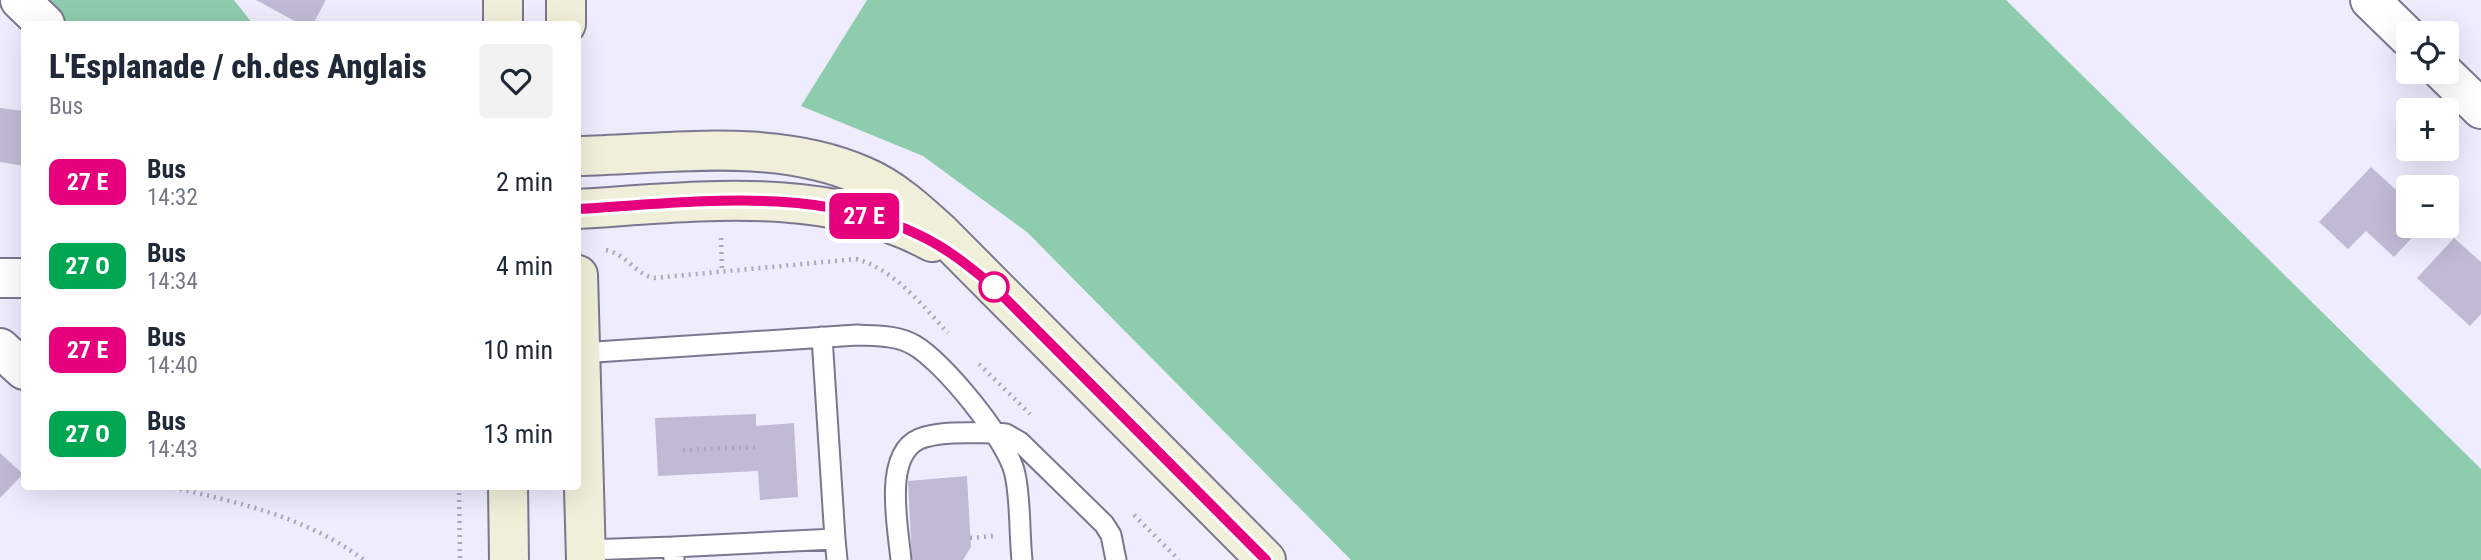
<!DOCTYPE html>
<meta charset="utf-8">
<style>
body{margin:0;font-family:"Roboto Condensed",sans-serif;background:#f2f2f3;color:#1f2937;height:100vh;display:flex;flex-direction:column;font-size:26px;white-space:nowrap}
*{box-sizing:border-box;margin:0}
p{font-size:23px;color:#747a83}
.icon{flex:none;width:38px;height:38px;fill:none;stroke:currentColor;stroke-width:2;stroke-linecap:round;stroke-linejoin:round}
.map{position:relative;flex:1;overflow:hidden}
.drawer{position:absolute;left:21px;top:21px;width:560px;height:469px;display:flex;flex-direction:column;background:#fff;border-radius:7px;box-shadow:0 7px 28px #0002}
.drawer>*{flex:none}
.badge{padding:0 14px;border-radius:10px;font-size:24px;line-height:46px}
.tools{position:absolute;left:2396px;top:21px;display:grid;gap:14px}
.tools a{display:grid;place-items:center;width:63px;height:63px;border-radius:7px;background:#fff;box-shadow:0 7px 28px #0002;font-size:35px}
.map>.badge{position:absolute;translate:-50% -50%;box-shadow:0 0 0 4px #fff}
.round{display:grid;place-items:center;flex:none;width:74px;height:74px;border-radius:7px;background:#f2f2f3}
.headline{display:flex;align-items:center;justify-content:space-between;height:119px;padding:0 28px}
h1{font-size:33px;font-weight:800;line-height:52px}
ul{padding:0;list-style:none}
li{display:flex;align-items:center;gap:21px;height:84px;padding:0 28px}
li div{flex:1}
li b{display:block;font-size:26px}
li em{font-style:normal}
li .badge{min-width:77px;font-weight:700;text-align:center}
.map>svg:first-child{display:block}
.forest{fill:#8dccad}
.building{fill:#c1bad5}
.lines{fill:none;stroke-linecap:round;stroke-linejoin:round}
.lane-casing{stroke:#7b7791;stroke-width:23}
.street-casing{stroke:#7b7791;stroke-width:42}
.secondary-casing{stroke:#7b7791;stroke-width:42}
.path{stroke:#aba9b8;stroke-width:4.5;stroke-dasharray:2 5;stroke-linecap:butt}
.lane{stroke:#fff;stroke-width:19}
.street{stroke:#fff;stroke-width:38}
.secondary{stroke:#f0f0da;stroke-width:38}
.line-casing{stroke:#fff;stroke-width:16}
.line{stroke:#e6007e;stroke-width:10}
.stop-dot{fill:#fff;stroke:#e6007e;stroke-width:3.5}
</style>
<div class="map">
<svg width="2481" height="560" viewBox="0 0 2481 560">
<rect width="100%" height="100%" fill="#eeecfd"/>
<path class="forest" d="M 0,0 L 234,0 L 253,24 L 24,24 L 24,31 L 0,7 Z
M 867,0 L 2006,0 L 2481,469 L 2481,560 L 1351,560 L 1027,232 L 923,156 L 801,106 Z"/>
<path class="building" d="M 256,0 L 326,0 L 313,24 L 300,24 Z
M 0,108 L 24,111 L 24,166 L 0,162 Z
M 2371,167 L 2408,201 L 2408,226 L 2423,226 L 2394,257 L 2366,231 L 2348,249 L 2319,222 Z
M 2454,238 L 2481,262 L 2481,314 L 2470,326 L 2417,278 Z
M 756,414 L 756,426 L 794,423 L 798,497 L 760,500 L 758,471 L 658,476 L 655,418 Z
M 0,453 L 23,474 L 0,498 Z
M 967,476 L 971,547 L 963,560 L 912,560 L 908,481 Z"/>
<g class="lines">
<g class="lane-casing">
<path id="lane" d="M 580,353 L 857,335 C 876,336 897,335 914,345 C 944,362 1008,441 1015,474 C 1021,502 1019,532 1022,560
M 835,539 L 837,560
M 673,547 L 835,539 L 822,337
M 586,550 L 673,547 L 674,559
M 901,560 C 898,526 881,448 925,437 C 947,431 973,433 996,433 L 1006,434 L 1020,442 L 1104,524 L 1111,535 L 1116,560"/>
</g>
<g class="street-casing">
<path id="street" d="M 20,0 L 45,24
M 2370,0 L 2408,37
M 2443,72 L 2481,109
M 0,278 L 24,278
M 0,348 L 24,370"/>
</g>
<g class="secondary-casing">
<path id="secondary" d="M 566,0 L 566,24
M 503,24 L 503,0
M 578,156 C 670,154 775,137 863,176 C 892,188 917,211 940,232 L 1266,560
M 578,209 C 694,202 825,184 932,242
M 578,275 L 586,560
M 508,486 L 509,560"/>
</g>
<path class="path" d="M 721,238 L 722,272
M 606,250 C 626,254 635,274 654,278 L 856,259 C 894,269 922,305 948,333
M 979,364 L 1030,414
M 683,450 L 757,447
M 166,486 C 237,502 305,516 364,560
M 459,486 L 460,560
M 1134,515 L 1179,560
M 970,538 L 994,536"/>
<use href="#lane" class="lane"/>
<use href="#street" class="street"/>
<use href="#secondary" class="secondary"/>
</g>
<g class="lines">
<g class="line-casing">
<path id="line" d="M 578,209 C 689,203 815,184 919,235 C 947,248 970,267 993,286 L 1266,560"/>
</g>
<use href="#line" class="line"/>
</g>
<circle class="stop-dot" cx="994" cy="287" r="14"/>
</svg>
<div class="tools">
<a><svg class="icon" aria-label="locate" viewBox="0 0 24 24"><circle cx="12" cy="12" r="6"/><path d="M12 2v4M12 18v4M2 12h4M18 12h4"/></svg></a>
<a>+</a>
<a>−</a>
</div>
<b class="badge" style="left:864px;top:216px;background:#e6007e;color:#fff">27 E</b>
<section class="drawer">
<div class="headline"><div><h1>L'Esplanade / ch.des Anglais</h1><p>Bus</p></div><a class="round"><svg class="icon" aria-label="heart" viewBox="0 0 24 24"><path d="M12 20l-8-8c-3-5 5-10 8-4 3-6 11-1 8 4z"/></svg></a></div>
<ul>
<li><span class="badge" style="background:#e6007e;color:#fff">27 E</span><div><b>Bus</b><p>14:32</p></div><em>2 min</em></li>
<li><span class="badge" style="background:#00a651;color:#fff">27 O</span><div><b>Bus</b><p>14:34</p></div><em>4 min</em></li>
<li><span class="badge" style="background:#e6007e;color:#fff">27 E</span><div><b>Bus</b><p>14:40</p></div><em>10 min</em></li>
<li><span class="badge" style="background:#00a651;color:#fff">27 O</span><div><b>Bus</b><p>14:43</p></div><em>13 min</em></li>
</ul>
</section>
</div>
